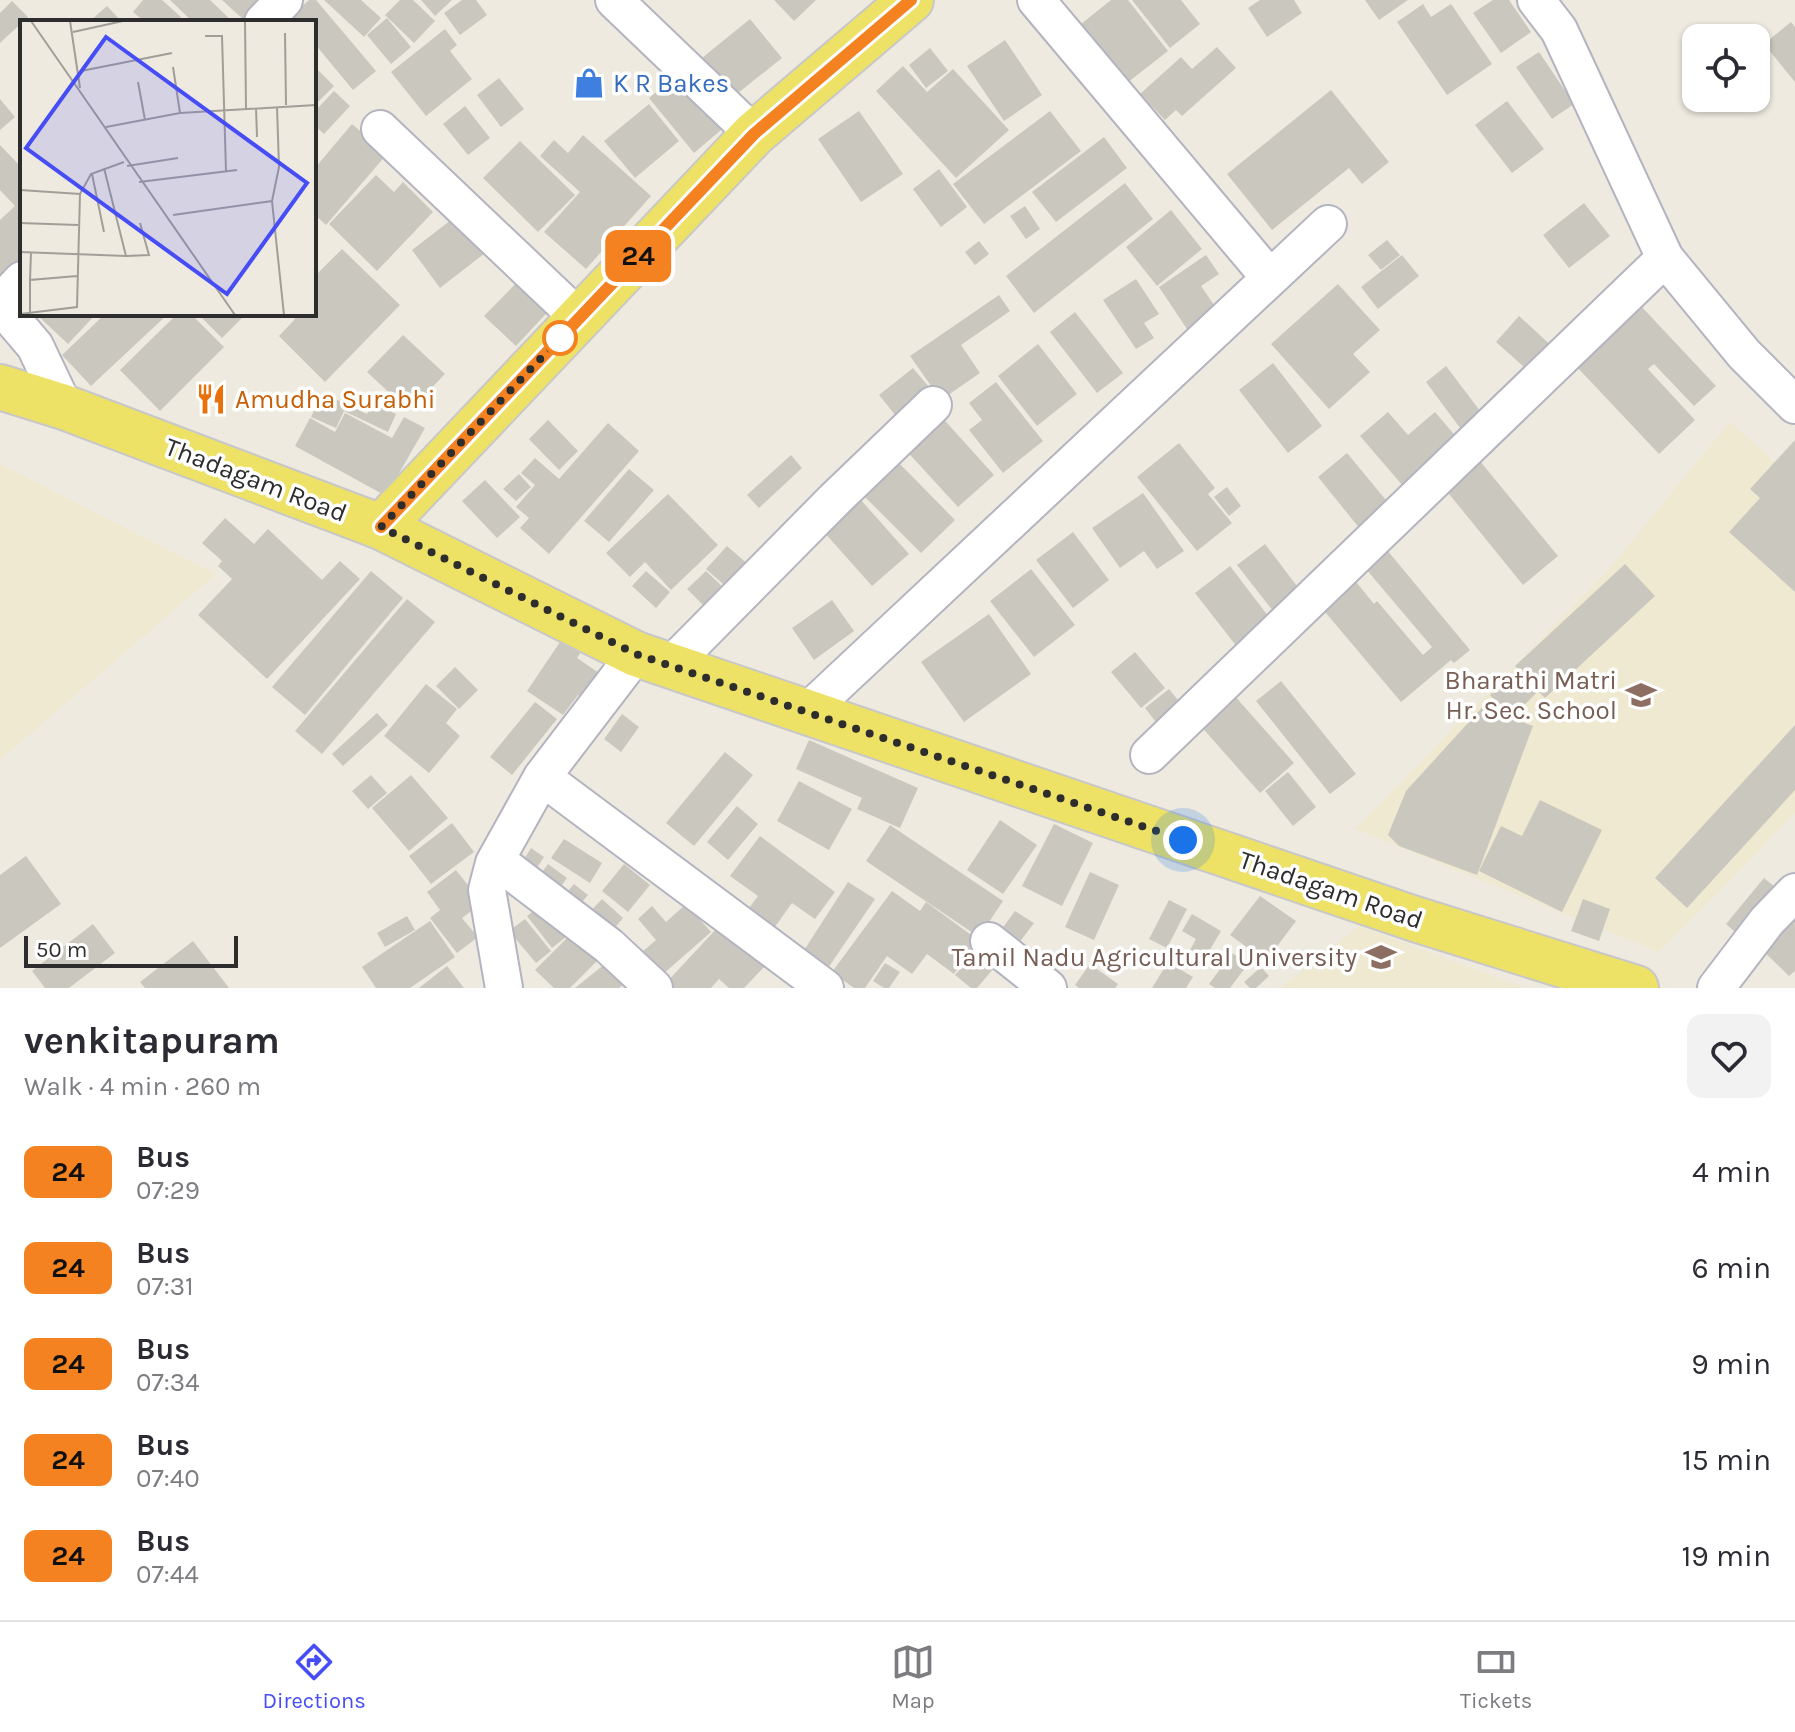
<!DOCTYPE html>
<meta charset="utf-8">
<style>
body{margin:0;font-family:Karla,sans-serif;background:#f2f2f3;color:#2b2b33;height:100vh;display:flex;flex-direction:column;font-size:30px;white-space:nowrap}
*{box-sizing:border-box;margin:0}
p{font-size:26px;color:#7c7c81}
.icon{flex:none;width:44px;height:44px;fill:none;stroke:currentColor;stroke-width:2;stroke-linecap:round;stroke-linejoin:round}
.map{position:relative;height:988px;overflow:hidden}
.panel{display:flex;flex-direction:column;background:#fff;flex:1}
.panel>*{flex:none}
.badge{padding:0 16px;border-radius:12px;font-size:28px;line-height:52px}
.controls{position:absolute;left:1682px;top:24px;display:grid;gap:16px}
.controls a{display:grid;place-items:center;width:88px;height:88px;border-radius:16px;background:#fff;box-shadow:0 2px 6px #0004;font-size:40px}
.scale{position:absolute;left:24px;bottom:20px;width:214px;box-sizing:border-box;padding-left:8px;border:4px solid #2d2d2d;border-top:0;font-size:22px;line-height:28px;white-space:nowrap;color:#2d2d2d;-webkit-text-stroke:6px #fff;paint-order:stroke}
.you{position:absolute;width:40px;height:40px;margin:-20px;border:6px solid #fff;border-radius:50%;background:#1a73e8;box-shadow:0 0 0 12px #1a73e833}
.map>.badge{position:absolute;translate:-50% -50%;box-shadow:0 0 0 4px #fff}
.round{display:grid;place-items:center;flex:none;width:84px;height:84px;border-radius:16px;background:#f2f2f3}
.headline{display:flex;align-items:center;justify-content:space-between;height:136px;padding:0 24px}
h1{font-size:38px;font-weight:700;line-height:60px}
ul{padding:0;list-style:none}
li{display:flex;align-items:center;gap:24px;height:96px;padding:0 24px}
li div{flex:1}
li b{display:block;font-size:30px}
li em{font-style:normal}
li .badge{min-width:88px;font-weight:700;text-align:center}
.menu{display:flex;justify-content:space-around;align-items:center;height:112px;border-top:2px solid #e1e1e2;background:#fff;font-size:22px;color:#7c7c81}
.menu a{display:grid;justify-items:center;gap:4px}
.menu .active{color:#464df5}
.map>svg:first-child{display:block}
.education{fill:#eee9d0}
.building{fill:#cac8be}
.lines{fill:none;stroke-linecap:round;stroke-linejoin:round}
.minor-casing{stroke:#b3b4c0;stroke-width:40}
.major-casing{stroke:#c8c8c8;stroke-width:48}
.minor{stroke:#fff;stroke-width:36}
.major{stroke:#ede166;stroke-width:44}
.line-casing{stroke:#fff;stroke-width:18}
.line{stroke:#f58220;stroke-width:12}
.walk{stroke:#2d2d2d;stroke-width:8;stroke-dasharray:0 14.4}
.stop-dot{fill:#fff;stroke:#f58220;stroke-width:4}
.labels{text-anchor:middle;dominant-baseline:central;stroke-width:7;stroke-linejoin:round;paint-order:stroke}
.shop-label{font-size:26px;fill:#366cbe;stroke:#fff;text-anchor:start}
.food-label{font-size:26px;fill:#c56008;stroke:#fff;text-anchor:start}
.street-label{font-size:26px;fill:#2d2d2d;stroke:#fff}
.education-label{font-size:26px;fill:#785e54;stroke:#fff;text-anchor:end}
.inset-road{fill:none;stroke:#a19e98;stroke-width:2}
.view{fill:#464df5;fill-opacity:0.15;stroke:#464df5;stroke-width:4}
.inset-edge{fill:none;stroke:#2d2d2d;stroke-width:4}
</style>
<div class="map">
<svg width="1795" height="988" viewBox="0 0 1795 988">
<rect width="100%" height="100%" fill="#eeeae0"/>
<path class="education" d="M 1730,422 L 1795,480 L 1795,814 L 1659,952 L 1355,829 L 1603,576 Z
M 0,464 L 216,574 L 0,760 Z
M 1359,926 L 1525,988 L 1280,988 Z"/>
<path class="building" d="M 143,0 L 162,0 L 181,17 L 177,22 L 145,22 L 133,12 Z
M 170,0 L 210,0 L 233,22 L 193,22 Z
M 222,0 L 267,0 L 246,22 Z
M 309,0 L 316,0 L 376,71 L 353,90 L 314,43 L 314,22 L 296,22 L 291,16 Z
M 324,0 L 361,0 L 381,18 L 364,37 Z
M 400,0 L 413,0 L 435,21 L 414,43 L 385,15 Z
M 421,0 L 452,0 L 435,16 Z
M 462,0 L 476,0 L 487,15 L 460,35 L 444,13 Z
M 774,0 L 816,0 L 794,21 Z
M 1111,0 L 1128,0 L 1168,51 L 1127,83 L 1081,24 Z
M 1132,0 L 1181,0 L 1200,24 L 1170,48 Z
M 1260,0 L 1294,0 L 1302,13 L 1267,37 L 1248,8 Z
M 1365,0 L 1408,0 L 1379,20 Z
M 1493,0 L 1509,0 L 1531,32 L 1501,53 L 1473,13 Z
M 12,1 L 28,17 L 0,43 L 0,13 Z
M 1423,4 L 1431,17 L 1451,4 L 1492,64 L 1447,95 L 1397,22 Z
M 107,6 L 122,22 L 89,22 Z
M 387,18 L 411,47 L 391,64 L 367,35 Z
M 750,19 L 782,58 L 728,101 L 697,62 Z
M 1791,22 L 1795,27 L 1795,82 L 1764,44 Z
M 445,29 L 457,45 L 450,51 L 472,79 L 426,116 L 391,72 Z
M 1005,40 L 1042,95 L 1004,121 L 967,66 Z
M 1217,47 L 1236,68 L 1182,116 L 1176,110 L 1165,120 L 1140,94 L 1181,57 L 1192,69 Z
M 930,48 L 948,71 L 926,88 L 909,65 Z
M 1539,52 L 1574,104 L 1552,119 L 1516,67 Z
M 314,66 L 334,86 L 314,106 Z
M 903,66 L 927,92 L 953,69 L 1009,130 L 956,178 L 876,91 Z
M 676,76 L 721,130 L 694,153 L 649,98 Z
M 499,78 L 524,109 L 501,127 L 477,95 Z
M 1331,90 L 1389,162 L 1362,184 L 1349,168 L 1272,230 L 1227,174 Z
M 334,91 L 350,106 L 324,134 L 314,125 L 314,112 Z
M 0,99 L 15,117 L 0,130 Z
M 1507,101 L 1544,149 L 1512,173 L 1475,125 Z
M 649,104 L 679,141 L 635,178 L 604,141 Z
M 465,106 L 490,138 L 468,155 L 443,124 Z
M 859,111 L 903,174 L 861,202 L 818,139 Z
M 1050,111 L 1081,151 L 984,224 L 953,184 Z
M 352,124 L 387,154 L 326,225 L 314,214 L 314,169 Z
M 583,135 L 651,196 L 586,269 L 544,232 L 580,192 L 540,156 L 554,140 L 568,153 Z
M 1104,137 L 1127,168 L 1056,222 L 1032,192 Z
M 520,141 L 575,195 L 538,232 L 483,178 Z
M 0,145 L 22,168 L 22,274 L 0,287 L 0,220 L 15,206 L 0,190 Z
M 939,169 L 967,207 L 941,227 L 913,189 Z
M 376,175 L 394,192 L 403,182 L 433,212 L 377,271 L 329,224 Z
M 1125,183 L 1153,219 L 1034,313 L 1006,276 Z
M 1584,203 L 1610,236 L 1569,268 L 1543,235 Z
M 1025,206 L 1040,229 L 1026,239 L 1010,216 Z
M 1171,210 L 1202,249 L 1157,286 L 1126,247 Z
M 460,213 L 489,250 L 440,288 L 412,250 Z
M 1387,240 L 1400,255 L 1381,270 L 1368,255 Z
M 979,241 L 989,254 L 975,265 L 965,252 Z
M 342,249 L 400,305 L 325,382 L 279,336 L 295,319 L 290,314 L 314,314 L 314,277 Z
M 1206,255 L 1219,274 L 1201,286 L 1219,312 L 1189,332 L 1159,287 Z
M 1402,255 L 1419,276 L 1378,309 L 1361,287 Z
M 526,273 L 557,302 L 516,346 L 484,316 Z
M 1136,279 L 1159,314 L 1144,323 L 1154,338 L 1136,349 L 1103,300 Z
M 1338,284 L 1380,330 L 1353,354 L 1370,372 L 1329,409 L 1271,344 Z
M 999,295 L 1010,311 L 961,345 L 980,373 L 941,400 L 910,356 Z
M 1640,305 L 1716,386 L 1694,406 L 1654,364 L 1648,369 L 1695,420 L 1659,454 L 1576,366 Z
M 1075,312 L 1123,373 L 1097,393 L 1050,332 Z
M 36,314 L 96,314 L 68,344 Z
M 105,314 L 168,314 L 91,386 L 62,355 Z
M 177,314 L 191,314 L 224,347 L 160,411 L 120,370 Z
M 198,314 L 246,314 L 222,338 Z
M 1519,316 L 1557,351 L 1534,376 L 1496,342 Z
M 403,335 L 445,374 L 409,411 L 367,372 Z
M 1038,344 L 1077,394 L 1037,426 L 998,376 Z
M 1273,363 L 1322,426 L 1288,453 L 1239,390 Z
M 1446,366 L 1487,420 L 1466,436 L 1426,382 Z
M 913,368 L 939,399 L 905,427 L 879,395 Z
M 996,382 L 1043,441 L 1003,473 L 969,430 L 982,420 L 969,403 Z
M 323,393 L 367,414 L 373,403 L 396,414 L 388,432 L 344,411 L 336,428 L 311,417 Z
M 1388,412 L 1408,435 L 1435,412 L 1464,446 L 1409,493 L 1360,436 Z
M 345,413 L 392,438 L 404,417 L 425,428 L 386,496 L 295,446 L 310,418 L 335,432 Z
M 938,413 L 994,475 L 958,507 L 902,446 Z
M 548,420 L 578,451 L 559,470 L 529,439 Z
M 608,423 L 639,451 L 549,554 L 520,528 L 529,518 L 516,507 L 535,485 L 521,473 L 535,458 L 559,479 Z
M 1795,440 L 1795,592 L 1729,532 L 1760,498 L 1750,489 Z
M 1179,443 L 1215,488 L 1208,494 L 1232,523 L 1197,551 L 1137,477 Z
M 1347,453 L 1395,511 L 1365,535 L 1318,477 Z
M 791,455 L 802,468 L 759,508 L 747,495 Z
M 1475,455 L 1558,556 L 1523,585 L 1441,484 Z
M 897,461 L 955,520 L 921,553 L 863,495 Z
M 629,469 L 654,490 L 609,542 L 584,521 Z
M 519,474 L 531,487 L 516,501 L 503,489 Z
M 485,480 L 520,517 L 497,538 L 462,501 Z
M 1227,487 L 1241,506 L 1229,516 L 1214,497 Z
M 1143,493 L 1184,551 L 1157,569 L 1144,551 L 1120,568 L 1092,528 Z
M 668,494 L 718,545 L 671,590 L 645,562 L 630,577 L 606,553 Z
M 860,499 L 909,554 L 872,586 L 823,531 Z
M 225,518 L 254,544 L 268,529 L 322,580 L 340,561 L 360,579 L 267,679 L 198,615 L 232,579 L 218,566 L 222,561 L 202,543 Z
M 1073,532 L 1109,580 L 1073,608 L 1036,560 Z
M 1265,544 L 1303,594 L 1276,615 L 1237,565 Z
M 1382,544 L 1470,650 L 1454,663 L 1451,660 L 1401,702 L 1315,600 L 1348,572 L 1374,604 L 1377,601 L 1423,655 L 1432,647 L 1360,562 Z
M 727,546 L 750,566 L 730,590 L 706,569 Z
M 1625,564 L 1655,596 L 1545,698 L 1538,691 L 1512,718 L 1490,695 L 1516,670 L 1536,689 L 1515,666 Z
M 1230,566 L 1275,625 L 1241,652 L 1195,593 Z
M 1031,569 L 1075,625 L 1034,657 L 990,601 Z
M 371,571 L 403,598 L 305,715 L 272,687 Z
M 646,571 L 670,592 L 656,608 L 632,586 Z
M 706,571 L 726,590 L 707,609 L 687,589 Z
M 407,599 L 435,622 L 322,754 L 295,731 Z
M 832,600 L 854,631 L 814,660 L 792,628 Z
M 989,614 L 1031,674 L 964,722 L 921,662 Z
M 564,636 L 583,649 L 577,658 L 602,675 L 586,700 L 578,695 L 563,715 L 527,691 Z
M 1135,652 L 1165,688 L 1141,708 L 1111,672 Z
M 455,667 L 478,690 L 459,709 L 436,686 Z
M 1281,681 L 1356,774 L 1330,794 L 1256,701 Z
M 426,684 L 457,709 L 446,723 L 460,736 L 429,773 L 384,736 Z
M 1169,689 L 1186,710 L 1162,730 L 1145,708 Z
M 1233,694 L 1294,763 L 1260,793 L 1198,723 Z
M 1488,701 L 1502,715 L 1533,726 L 1477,875 L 1399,846 L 1388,835 L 1406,791 Z
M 535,702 L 557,719 L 512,775 L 490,757 Z
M 377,713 L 388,725 L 343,766 L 332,754 Z
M 622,714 L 639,727 L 621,752 L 604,739 Z
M 1795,725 L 1795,790 L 1687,908 L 1655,878 Z
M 809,740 L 918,788 L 900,828 L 857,809 L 862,798 L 796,769 Z
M 725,752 L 753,775 L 694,846 L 666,823 Z
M 1288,772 L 1316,807 L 1293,826 L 1265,791 Z
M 371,775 L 387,793 L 368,809 L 352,791 Z
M 411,775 L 448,818 L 409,851 L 372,808 Z
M 799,781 L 852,809 L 829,850 L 777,821 Z
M 1540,800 L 1602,830 L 1562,912 L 1479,871 L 1501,826 L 1522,836 Z
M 737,806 L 758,824 L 728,860 L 707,842 Z
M 1000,820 L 1037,845 L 1003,894 L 967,870 Z
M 452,823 L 474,852 L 431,884 L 409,856 Z
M 1054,824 L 1093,843 L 1062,906 L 1022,886 Z
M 890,825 L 1003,901 L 979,937 L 866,861 Z
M 760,836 L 835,892 L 815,919 L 792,903 L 767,938 L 741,919 L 758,896 L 730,876 Z
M 564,839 L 602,863 L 590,883 L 551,858 Z
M 531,848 L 544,857 L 532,875 L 519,867 Z
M 26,856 L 61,904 L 0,948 L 0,875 Z
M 548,864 L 567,878 L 556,893 L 537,879 Z
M 624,864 L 650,885 L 628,912 L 602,891 Z
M 456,870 L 482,903 L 462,918 L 478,937 L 457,953 L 430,918 L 440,910 L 427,892 Z
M 1090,872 L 1119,885 L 1094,940 L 1065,927 Z
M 1764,878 L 1782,893 L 1743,939 L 1726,924 Z
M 848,882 L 875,899 L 826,971 L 801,955 Z
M 574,884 L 588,895 L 577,908 L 563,897 Z
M 892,891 L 920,911 L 926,902 L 978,940 L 954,974 L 927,954 L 912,974 L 887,956 L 865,988 L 854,988 L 832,972 Z
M 1260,896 L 1296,921 L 1266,961 L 1230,935 Z
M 602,899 L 623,918 L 607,937 L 585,917 Z
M 1583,899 L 1610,909 L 1599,941 L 1571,931 Z
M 1169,900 L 1187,909 L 1167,948 L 1149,939 Z
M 543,904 L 567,936 L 552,948 L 527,916 Z
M 686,904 L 711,932 L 654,982 L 634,959 L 656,940 L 638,919 L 652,906 L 666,922 Z
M 1795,908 L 1795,971 L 1789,976 L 1758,946 Z
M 1015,911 L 1034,923 L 1016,947 L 998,934 Z
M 1192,914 L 1221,931 L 1205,958 L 1190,950 L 1196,939 L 1182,931 Z
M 407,916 L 415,930 L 385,947 L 377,933 Z
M 525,919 L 551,951 L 536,963 L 509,931 Z
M 430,921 L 455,957 L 410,988 L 376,988 L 362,967 Z
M 93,924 L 115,953 L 69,988 L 45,988 L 32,971 Z
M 719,926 L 764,967 L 744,988 L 729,988 L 719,979 L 711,988 L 667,988 L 664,985 Z
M 577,928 L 604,954 L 570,988 L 554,988 L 535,970 Z
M 193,941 L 229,988 L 145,988 L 140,982 Z
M 982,944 L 1000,961 L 977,988 L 971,988 L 955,975 Z
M 1232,953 L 1248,964 L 1230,988 L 1215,988 L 1209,984 Z
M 611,959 L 628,981 L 619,988 L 575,988 Z
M 1168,962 L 1193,977 L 1186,988 L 1152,988 Z
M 885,963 L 900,972 L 889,988 L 884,988 L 873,981 Z
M 1090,964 L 1118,984 L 1115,988 L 1079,988 L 1075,985 Z
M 447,966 L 464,988 L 419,988 Z
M 1261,967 L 1269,976 L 1256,988 L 1250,988 L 1244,982 Z"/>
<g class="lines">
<g class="minor-casing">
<path id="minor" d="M 614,0 L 754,134
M 1036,0 L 1270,278
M 263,22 L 284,0
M 380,129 L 579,318
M 1665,258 L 1744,354 L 1795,405
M 0,303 L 22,280
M 0,305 L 35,346 L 64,407
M 672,664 L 834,500 L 933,405
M 807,712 L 1328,224
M 1149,755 L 1665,258 L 1559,30 L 1536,0
M 542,777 L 825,988
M 496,860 L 609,946 L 654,988
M 989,941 L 1048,988
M 504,988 L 487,890 L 494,863 L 542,777 L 636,654
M 1716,988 L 1767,921 L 1795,892"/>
</g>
<g class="major-casing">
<path id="major" d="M 0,387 L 64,407 L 381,527 L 636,654 L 1415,919 L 1636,988
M 381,527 L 754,134 L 911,0"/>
</g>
<use href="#minor" class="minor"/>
<use href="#major" class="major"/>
</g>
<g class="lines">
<g class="line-casing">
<path id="line" d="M 381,527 L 754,134 L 911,0"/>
</g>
<use href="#line" class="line"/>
<path class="walk" d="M 560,338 L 381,527 L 636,654 L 1183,840"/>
</g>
<defs>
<g id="shop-bare" transform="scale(2.4)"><path d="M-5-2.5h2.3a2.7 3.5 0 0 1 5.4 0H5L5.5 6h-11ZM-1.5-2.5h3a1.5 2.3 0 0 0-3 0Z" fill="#3f7fe0" stroke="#fff" stroke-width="2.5" paint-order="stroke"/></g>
<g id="restaurant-bare" transform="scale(2.4)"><path d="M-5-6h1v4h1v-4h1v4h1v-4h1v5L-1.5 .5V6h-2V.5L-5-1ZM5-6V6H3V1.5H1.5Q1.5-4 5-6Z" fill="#e8710a" stroke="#fff" stroke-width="2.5" paint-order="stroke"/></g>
<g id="school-bare" transform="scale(2.4)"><path d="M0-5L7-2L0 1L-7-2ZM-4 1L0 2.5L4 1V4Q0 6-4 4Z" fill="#8d6e63" stroke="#fff" stroke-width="2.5" paint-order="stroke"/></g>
<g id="university-bare" transform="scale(2.4)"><path d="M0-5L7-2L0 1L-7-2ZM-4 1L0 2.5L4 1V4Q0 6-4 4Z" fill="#8d6e63" stroke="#fff" stroke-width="2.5" paint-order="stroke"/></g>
</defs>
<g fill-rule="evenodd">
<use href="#shop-bare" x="589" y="83"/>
<use href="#restaurant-bare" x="211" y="399"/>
<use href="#school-bare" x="1641" y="695"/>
<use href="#university-bare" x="1381" y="957"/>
</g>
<circle class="stop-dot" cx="560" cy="338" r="16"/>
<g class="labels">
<g class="shop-label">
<text x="613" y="83">K R Bakes</text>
</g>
<g class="food-label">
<text x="235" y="399">Amudha Surabhi</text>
</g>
<g class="street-label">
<text transform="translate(256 480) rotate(21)">Thadagam Road</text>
<text transform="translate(1331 890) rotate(19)">Thadagam Road</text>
</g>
<g class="education-label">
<text x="1617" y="680">Bharathi Matri<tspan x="1617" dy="30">Hr. Sec. School</tspan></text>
<text x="1357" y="957">Tamil Nadu Agricultural University</text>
</g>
</g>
<g transform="translate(20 20)">
<rect width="296" height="296" fill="#eeeae0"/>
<path class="inset-road" d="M 11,1 L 215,295M 50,1 L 60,68M 225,1 L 226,89M 53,12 L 103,1M 265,13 L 266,85M 185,16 L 202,16 L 206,151M 153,47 L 160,93M 61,51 L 152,33M 118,62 L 125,100M 236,88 L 237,117M 86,107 L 160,93 L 296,85M 107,146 L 158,138M 72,154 L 84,212M 119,162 L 217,150M 0,170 L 60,174 L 71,154 L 104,142M 252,181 L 264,295M 153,195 L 252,181 L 259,147 L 257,87M 0,203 L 58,205M 0,232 L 106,236 L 84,148M 106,236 L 129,235 L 120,203M 10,260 L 11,233M 10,293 L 10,260 L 57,256M 0,294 L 57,287 L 60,174"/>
<path class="view" d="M 86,17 L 287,163 L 207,274 L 6,128 Z"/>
<rect width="296" height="296" class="inset-edge"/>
</g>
</svg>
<div class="controls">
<a><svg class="icon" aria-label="locate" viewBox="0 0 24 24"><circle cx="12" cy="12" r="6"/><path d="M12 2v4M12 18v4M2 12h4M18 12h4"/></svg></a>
</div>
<div class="scale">50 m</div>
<div class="you" style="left:1183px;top:840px"></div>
<b class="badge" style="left:638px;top:256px;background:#f58220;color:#111">24</b>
</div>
<section class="panel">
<div class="headline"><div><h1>venkitapuram</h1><p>Walk · 4 min · 260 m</p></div><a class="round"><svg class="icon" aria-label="heart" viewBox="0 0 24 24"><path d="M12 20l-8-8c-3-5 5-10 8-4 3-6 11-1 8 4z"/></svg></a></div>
<ul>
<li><span class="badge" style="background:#f58220;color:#111">24</span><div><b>Bus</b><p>07:29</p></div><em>4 min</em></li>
<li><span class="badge" style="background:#f58220;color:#111">24</span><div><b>Bus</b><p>07:31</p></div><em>6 min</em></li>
<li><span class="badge" style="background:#f58220;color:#111">24</span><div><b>Bus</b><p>07:34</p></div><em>9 min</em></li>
<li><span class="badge" style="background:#f58220;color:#111">24</span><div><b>Bus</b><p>07:40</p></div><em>15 min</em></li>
<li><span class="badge" style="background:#f58220;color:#111">24</span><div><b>Bus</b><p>07:44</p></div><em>19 min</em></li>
</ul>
</section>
<nav class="menu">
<a class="active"><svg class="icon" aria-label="directions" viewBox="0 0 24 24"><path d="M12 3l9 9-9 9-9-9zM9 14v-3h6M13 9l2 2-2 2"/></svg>Directions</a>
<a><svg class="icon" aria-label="map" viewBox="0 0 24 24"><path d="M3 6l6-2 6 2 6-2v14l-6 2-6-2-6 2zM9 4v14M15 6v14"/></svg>Map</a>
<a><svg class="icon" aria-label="tickets" viewBox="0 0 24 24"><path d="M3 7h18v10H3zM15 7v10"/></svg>Tickets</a>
</nav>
